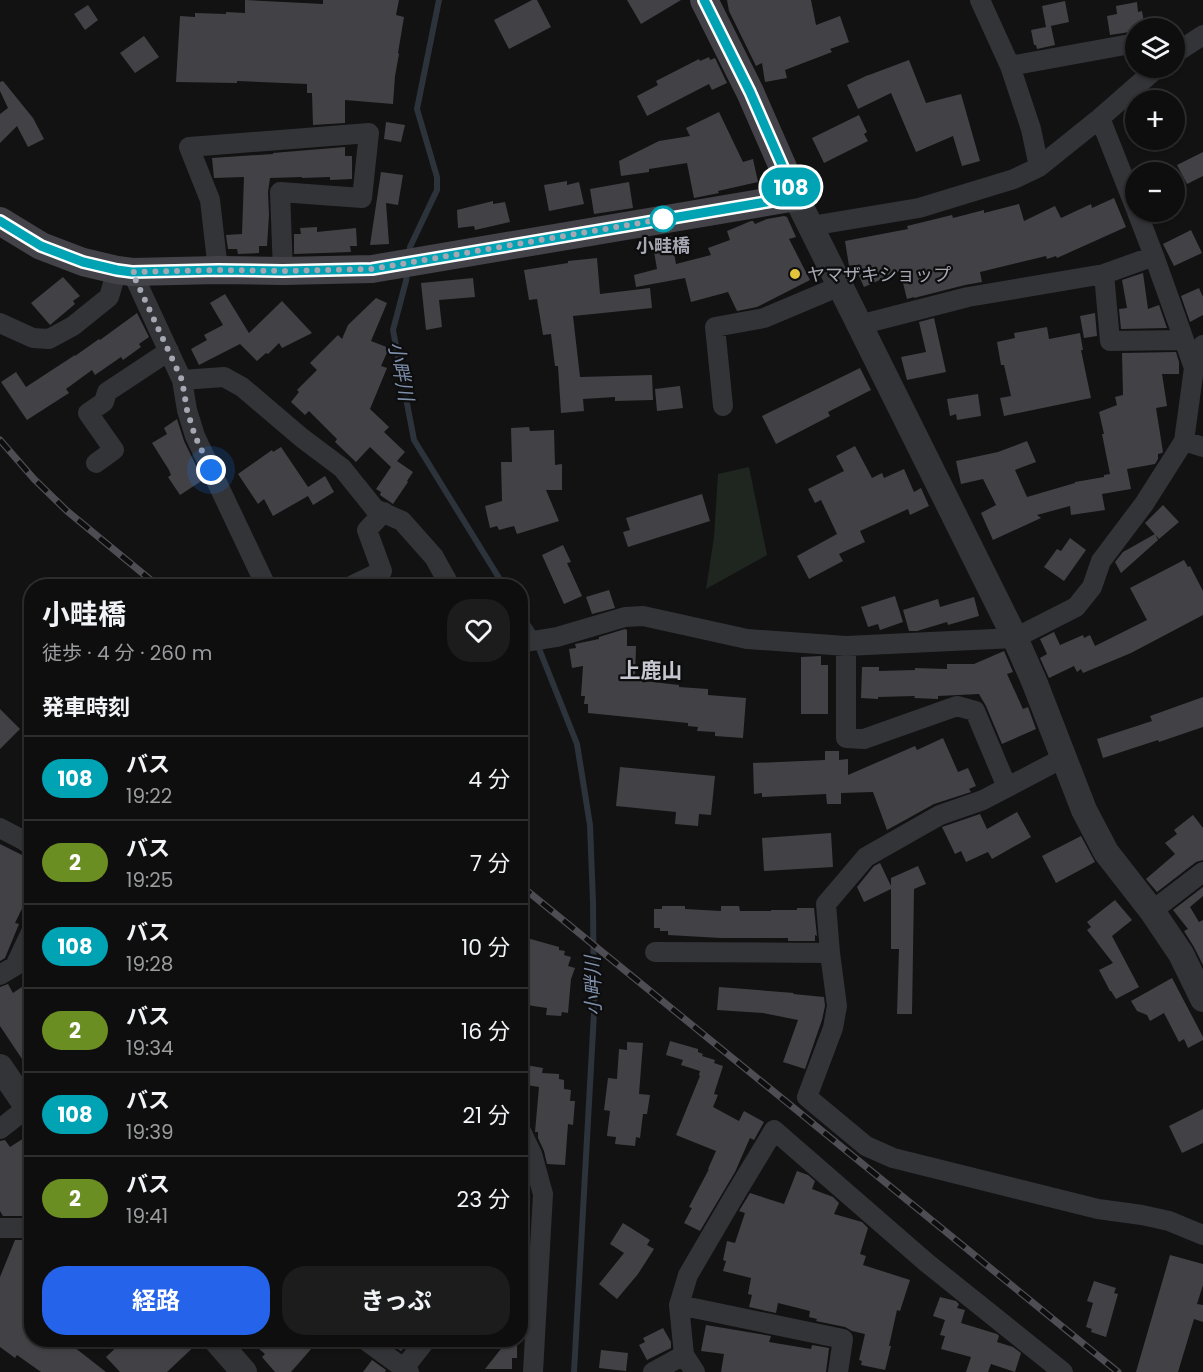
<!DOCTYPE html>
<html lang="ja">
<meta charset="utf-8">
<style>
body{margin:0;font-family:Poppins,"Noto Sans JP",sans-serif;background:#1c1c1c;color:#f1f3f6;height:100vh;display:flex;flex-direction:column;font-size:22px;white-space:nowrap}
*{box-sizing:border-box;margin:0}
p{font-size:20px;color:#9b9c9e}
.icon{flex:none;width:33px;height:33px;fill:none;stroke:currentColor;stroke-width:2;stroke-linecap:round;stroke-linejoin:round}
.map{position:relative;flex:1;overflow:hidden}
.panel{position:absolute;left:24px;top:579px;width:504px;height:768px;display:flex;flex-direction:column;background:#0e0e0e;border-radius:24px;box-shadow:0 2px 4px #0004,0 0 0 2px #2e2e2e}
.panel>*{flex:none}
.badge{padding:0 12px;border-radius:20px;font-size:21px;line-height:39px}
.tools{position:absolute;left:1125px;top:18px;display:grid;gap:12px}
.tools a{display:grid;place-items:center;width:60px;height:60px;border-radius:50%;background:#0e0e0e;box-shadow:0 2px 4px #0004,0 0 0 2px #2e2e2e;font-size:30px}
.you{position:absolute;width:30px;height:30px;margin:-15px;border:4px solid #fff;border-radius:50%;background:#1a73e8;box-shadow:0 0 0 9px #1a73e833}
.map>.badge{position:absolute;translate:-50% -50%;box-shadow:0 0 0 3px #fff}
h2{padding:0 18px;font-size:22px;line-height:54px}
.round{display:grid;place-items:center;flex:none;width:63px;height:63px;border-radius:24px;background:#1c1c1c}
.summary{display:flex;align-items:center;justify-content:space-between;height:102px;padding:0 18px}
h1{font-size:28px;font-weight:700;line-height:45px}
.button{display:flex;gap:12px;margin-top:auto;padding:12px 18px}
.button a{flex:1;height:69px;border-radius:24px;background:#2563eb;color:#fff;font-size:24px;font-weight:700;line-height:69px;text-align:center}
.button a+a{background:#1c1c1c;color:#f1f3f6}
ul{padding:0;list-style:none}
li{display:flex;align-items:center;gap:18px;height:84px;padding:0 18px;border-top:2px solid #2e2e2e}
li div{flex:1}
li b{display:block;font-size:22px}
li em{font-style:normal}
li .badge{min-width:66px;font-weight:700;text-align:center}
.map>svg:first-child{display:block}
.green{fill:#1f2620}
.lines{fill:none;stroke-linecap:round;stroke-linejoin:round}
.stream{stroke:#2d333b;stroke-width:6}
.building{fill:#424246}
.minor{stroke:#333438;stroke-width:20}
.tertiary{stroke:#333438;stroke-width:26}
.secondary{stroke:#424248;stroke-width:28}
.rail-casing{stroke:#4d4d53;stroke-width:7}
.rail{stroke:#0d0d0e;stroke-width:4.5;stroke-dasharray:14;stroke-linecap:butt}
.line-casing{stroke:#fff;stroke-width:14}
.line{stroke:#00a3b4;stroke-width:9}
.walk{stroke:#a5a7b3;stroke-width:6;stroke-dasharray:0 10.8}
.stop-dot{fill:#fff;stroke:#00a3b4;stroke-width:3}
.poi-dot{fill:#e1c33c;stroke:#0d0d0e;stroke-width:2}
.labels{text-anchor:middle;dominant-baseline:central;stroke-width:4.5;stroke-linejoin:round;paint-order:stroke}
.stop-label{font-size:18px;font-weight:bold;fill:#a5a7b3;stroke:#0d0d0e}
.poi-label{font-size:18px;fill:#a5a7b3;stroke:#0d0d0e;text-anchor:start}
.water-label{font-size:20px;font-style:italic;fill:#7e8fab;stroke:#0d0d0e}
.quarter-label{font-size:21px;font-weight:bold;fill:#c5c6cf;stroke:#0d0d0e}
</style>
<div class="map">
<svg width="1203" height="1372" viewBox="0 0 1203 1372">
<rect width="100%" height="100%" fill="#121213"/>
<path class="green" d="M 749,467 L 767,555 L 706,589 L 714,537 L 718,474 Z"/>
<g class="lines">
<path class="stream" d="M 409,255 L 410,247 L 437,190 L 437,177 L 417,109 L 439,0
M 407,271 L 406,281 L 393,330 L 414,440 L 504,586
M 520,613 L 532,631 L 577,744 L 590,825 L 593,902 L 594,1013 L 574,1372"/>
</g>
<path class="building" d="M 245,0 L 323,4 L 323,0 L 399,0 L 396,15 L 404,17 L 398,53 L 399,54 L 395,76 L 393,104 L 345,100 L 345,123 L 313,125 L 312,93 L 307,93 L 307,84 L 237,81 L 237,83 L 176,82 L 180,16 L 195,17 L 195,13 L 226,14 L 226,12 L 245,13 Z
M 532,0 L 537,0 L 551,27 L 509,49 L 494,20 Z
M 627,0 L 681,0 L 641,24 Z
M 727,0 L 811,0 L 816,25 L 840,16 L 849,42 L 830,49 L 832,52 L 785,70 L 787,78 L 765,82 L 762,63 L 756,66 L 729,11 Z
M 1065,1 L 1069,22 L 1046,27 L 1042,6 Z
M 1137,2 L 1138,12 L 1142,11 L 1145,28 L 1136,28 L 1136,31 L 1110,35 L 1107,16 L 1117,14 L 1116,6 Z
M 88,5 L 98,20 L 85,30 L 74,14 Z
M 1051,26 L 1055,45 L 1037,49 L 1036,45 L 1034,45 L 1031,30 Z
M 144,36 L 159,57 L 135,73 L 120,53 Z
M 709,57 L 710,60 L 715,58 L 727,83 L 712,90 L 709,84 L 647,116 L 637,96 L 658,85 L 656,81 L 699,59 L 700,61 Z
M 909,60 L 926,103 L 961,94 L 980,161 L 962,166 L 953,136 L 916,152 L 891,93 L 858,109 L 847,85 L 868,75 L 869,75 Z
M 3,81 L 33,118 L 44,139 L 28,147 L 17,126 L 0,143 L 0,114 L 8,108 L 0,91 L 0,82 Z
M 719,112 L 743,162 L 753,159 L 758,182 L 718,191 L 719,193 L 694,198 L 687,163 L 649,169 L 649,172 L 621,176 L 619,161 L 659,141 L 690,136 L 686,128 Z
M 859,115 L 867,132 L 864,134 L 868,141 L 824,163 L 812,138 Z
M 386,122 L 405,125 L 401,142 L 384,139 Z
M 345,147 L 345,156 L 352,156 L 352,179 L 330,180 L 330,177 L 302,178 L 302,177 L 270,178 L 268,192 L 269,215 L 267,246 L 259,246 L 259,253 L 238,254 L 237,249 L 228,249 L 226,235 L 242,234 L 244,177 L 214,178 L 212,158 L 273,154 L 273,153 Z
M 1203,152 L 1203,176 L 1187,184 L 1177,165 Z
M 381,172 L 403,175 L 398,205 L 386,203 L 389,244 L 370,245 Z
M 567,181 L 567,185 L 579,182 L 584,204 L 549,211 L 544,185 Z
M 629,182 L 633,208 L 594,214 L 590,189 Z
M 1114,198 L 1126,227 L 1057,258 L 1056,256 L 1047,259 L 1046,256 L 980,272 L 982,282 L 965,285 L 914,298 L 914,297 L 907,299 L 900,271 L 864,287 L 854,265 L 849,266 L 845,241 L 908,229 L 907,226 L 952,215 L 953,218 L 984,210 L 984,213 L 1019,204 L 1024,221 L 1055,206 L 1061,218 L 1091,204 L 1092,208 Z
M 493,201 L 493,204 L 505,202 L 510,222 L 475,230 L 474,226 L 458,228 L 457,210 Z
M 784,216 L 787,217 L 796,237 L 789,239 L 810,280 L 757,307 L 737,311 L 728,292 L 691,302 L 685,278 L 636,287 L 634,275 L 657,269 L 653,246 L 657,245 L 656,238 L 671,236 L 676,264 L 711,255 L 708,248 L 730,240 L 727,231 L 751,221 L 753,221 L 755,224 L 767,219 Z
M 317,227 L 317,232 L 356,228 L 357,246 L 350,246 L 351,252 L 294,254 L 294,234 L 301,234 L 300,228 Z
M 1191,230 L 1202,253 L 1174,266 L 1163,244 Z
M 597,258 L 600,294 L 650,288 L 652,308 L 573,316 L 580,377 L 652,375 L 653,400 L 615,401 L 615,397 L 583,399 L 584,411 L 561,413 L 558,366 L 555,366 L 551,334 L 543,335 L 537,299 L 529,300 L 524,270 L 568,263 L 568,261 Z
M 1143,273 L 1148,309 L 1159,305 L 1167,328 L 1121,329 L 1119,309 L 1127,308 L 1122,280 Z
M 63,277 L 80,296 L 73,301 L 75,304 L 50,325 L 31,303 Z
M 473,278 L 475,297 L 439,300 L 442,327 L 426,330 L 421,283 Z
M 1199,288 L 1203,297 L 1203,315 L 1190,322 L 1181,296 Z
M 225,294 L 249,333 L 282,301 L 312,333 L 282,348 L 279,343 L 268,354 L 266,353 L 257,361 L 240,344 L 199,365 L 191,349 L 207,340 L 204,335 L 223,325 L 210,303 Z
M 376,298 L 387,303 L 371,341 L 389,348 L 381,366 L 387,368 L 370,409 L 389,427 L 384,432 L 405,452 L 397,461 L 413,472 L 407,481 L 408,482 L 393,504 L 380,495 L 381,492 L 376,489 L 391,467 L 370,447 L 356,462 L 335,442 L 337,439 L 309,411 L 305,415 L 291,402 L 299,392 L 297,390 L 317,370 L 310,363 L 338,335 L 342,339 L 348,325 Z
M 137,313 L 149,337 L 139,344 L 141,347 L 123,360 L 121,357 L 95,375 L 92,370 L 66,389 L 69,393 L 27,420 L 1,382 L 16,372 L 26,387 L 75,355 L 75,356 L 99,339 L 100,340 Z
M 1095,313 L 1097,336 L 1084,338 L 1080,316 Z
M 934,318 L 946,372 L 907,380 L 901,357 L 926,352 L 919,322 Z
M 1047,327 L 1049,339 L 1080,333 L 1083,350 L 1081,350 L 1091,398 L 1004,416 L 1000,398 L 1011,396 L 1004,365 L 1001,365 L 997,342 L 1015,338 L 1014,333 Z
M 1176,352 L 1179,362 L 1179,374 L 1162,374 L 1167,406 L 1156,408 L 1163,452 L 1162,453 L 1158,454 L 1158,459 L 1155,464 L 1127,469 L 1131,489 L 1102,494 L 1105,510 L 1071,515 L 1070,506 L 1037,515 L 1041,518 L 993,540 L 981,513 L 996,505 L 983,479 L 961,484 L 956,461 L 998,452 L 1027,441 L 1036,462 L 1015,470 L 1027,497 L 1075,483 L 1075,482 L 1104,477 L 1104,475 L 1110,474 L 1102,434 L 1104,434 L 1099,412 L 1117,405 L 1115,397 L 1123,395 L 1122,353 Z
M 860,368 L 871,390 L 828,412 L 830,416 L 776,444 L 762,416 Z
M 680,386 L 683,408 L 657,411 L 655,389 Z
M 978,394 L 981,416 L 957,420 L 956,414 L 950,416 L 947,399 Z
M 177,419 L 184,441 L 203,480 L 180,495 L 168,477 L 171,475 L 169,470 L 152,443 L 167,434 L 164,428 Z
M 529,427 L 530,431 L 554,430 L 555,465 L 562,464 L 562,490 L 546,490 L 559,521 L 517,534 L 514,526 L 499,530 L 497,526 L 490,528 L 485,506 L 502,501 L 501,462 L 512,462 L 511,428 Z
M 855,446 L 872,478 L 882,473 L 884,478 L 904,469 L 914,492 L 921,488 L 929,506 L 910,515 L 908,509 L 860,531 L 865,542 L 839,554 L 843,561 L 809,579 L 797,556 L 837,534 L 821,500 L 815,503 L 808,489 L 844,471 L 836,456 Z
M 281,447 L 308,487 L 325,476 L 334,492 L 313,505 L 308,496 L 273,516 L 264,499 L 258,504 L 238,474 L 272,450 L 273,452 Z
M 702,494 L 710,521 L 628,547 L 623,532 L 630,530 L 626,518 Z
M 1163,505 L 1179,522 L 1159,539 L 1145,523 Z
M 1155,534 L 1158,540 L 1121,573 L 1115,562 L 1123,552 Z
M 1070,538 L 1086,550 L 1064,581 L 1044,567 L 1057,549 L 1061,551 Z
M 563,545 L 571,562 L 567,563 L 582,596 L 564,604 L 542,555 Z
M 1184,560 L 1188,567 L 1190,566 L 1203,591 L 1203,615 L 1131,653 L 1083,673 L 1081,669 L 1077,672 L 1074,666 L 1049,678 L 1040,658 L 1047,654 L 1040,639 L 1054,632 L 1060,645 L 1083,635 L 1084,638 L 1090,635 L 1095,646 L 1147,620 L 1130,588 Z
M 609,590 L 615,608 L 592,614 L 586,597 Z
M 895,596 L 903,622 L 880,630 L 878,624 L 868,627 L 861,607 Z
M 974,597 L 979,616 L 948,625 L 947,622 L 917,631 L 909,631 L 903,610 L 938,599 L 940,607 Z
M 625,629 L 627,630 L 627,646 L 636,646 L 635,680 L 679,685 L 679,687 L 708,689 L 708,695 L 746,698 L 743,738 L 715,736 L 715,732 L 697,731 L 698,727 L 688,726 L 688,723 L 588,713 L 588,704 L 584,704 L 585,696 L 581,696 L 583,666 L 572,668 L 569,649 L 576,648 L 575,644 L 599,639 L 599,637 Z
M 1004,651 L 1013,672 L 1007,674 L 1023,709 L 1028,707 L 1036,729 L 1002,744 L 986,706 L 979,694 L 938,696 L 938,699 L 914,698 L 915,696 L 878,697 L 878,699 L 861,698 L 862,667 L 879,667 L 879,671 L 915,670 L 915,668 L 947,669 L 947,664 L 974,664 Z
M 821,656 L 821,665 L 828,665 L 828,714 L 801,714 L 801,657 Z
M 1203,697 L 1203,727 L 1159,742 L 1158,740 L 1103,758 L 1097,739 L 1152,721 L 1150,716 Z
M 0,709 L 20,729 L 0,749 Z
M 943,738 L 958,772 L 968,768 L 976,786 L 969,789 L 971,792 L 934,804 L 887,830 L 873,792 L 841,793 L 841,804 L 827,804 L 826,794 L 762,797 L 762,793 L 754,794 L 753,763 L 825,760 L 825,751 L 839,751 L 839,760 L 848,759 L 848,775 L 915,746 L 917,750 Z
M 620,767 L 715,776 L 711,815 L 699,814 L 698,826 L 675,824 L 676,812 L 616,806 Z
M 1017,812 L 1031,837 L 992,859 L 988,852 L 966,862 L 961,851 L 955,854 L 942,827 L 980,814 L 987,829 Z
M 1193,815 L 1203,828 L 1203,860 L 1196,862 L 1157,892 L 1146,879 L 1175,854 L 1165,843 L 1177,834 L 1174,830 Z
M 831,833 L 833,867 L 764,871 L 762,838 Z
M 1081,836 L 1095,862 L 1056,883 L 1042,856 Z
M 0,844 L 32,860 L 32,888 L 15,923 L 19,924 L 5,958 L 0,961 Z
M 880,863 L 891,886 L 891,878 L 918,866 L 926,884 L 914,889 L 912,1014 L 897,1014 L 899,949 L 891,949 L 891,889 L 864,902 L 857,887 L 874,866 Z
M 1203,887 L 1203,896 L 1190,907 L 1199,922 L 1203,920 L 1203,965 L 1194,947 L 1184,931 L 1188,929 L 1173,910 Z
M 1115,900 L 1132,920 L 1112,936 L 1139,987 L 1116,999 L 1111,991 L 1110,991 L 1099,970 L 1113,963 L 1087,930 L 1091,927 L 1087,922 Z
M 662,906 L 685,906 L 685,909 L 721,911 L 721,906 L 739,906 L 740,911 L 771,911 L 771,910 L 797,910 L 797,908 L 814,908 L 817,936 L 815,935 L 815,941 L 788,941 L 788,938 L 721,938 L 668,935 L 668,931 L 660,931 L 660,928 L 654,928 L 654,909 L 662,909 Z
M 520,936 L 559,947 L 559,950 L 565,951 L 564,955 L 571,957 L 568,966 L 575,968 L 571,979 L 568,1013 L 562,1012 L 561,1016 L 546,1015 L 547,1008 L 520,1004 Z
M 1172,978 L 1203,1037 L 1203,1040 L 1188,1048 L 1184,1039 L 1179,1042 L 1164,1013 L 1150,1021 L 1147,1015 L 1137,1011 L 1131,1001 Z
M 32,980 L 32,1006 L 25,1010 L 32,1021 L 32,1074 L 0,1026 L 0,987 L 8,984 L 13,993 Z
M 719,987 L 794,993 L 793,994 L 824,997 L 825,1006 L 822,1020 L 805,1069 L 783,1062 L 798,1020 L 763,1013 L 717,1010 Z
M 670,1041 L 698,1049 L 698,1052 L 703,1054 L 702,1056 L 715,1060 L 714,1063 L 723,1066 L 714,1094 L 718,1095 L 713,1107 L 739,1121 L 744,1111 L 764,1122 L 754,1140 L 750,1138 L 735,1172 L 700,1231 L 684,1223 L 692,1208 L 689,1207 L 709,1169 L 708,1169 L 716,1151 L 676,1135 L 700,1076 L 699,1075 L 700,1071 L 681,1065 L 683,1060 L 666,1055 Z
M 627,1042 L 643,1043 L 639,1094 L 650,1095 L 647,1114 L 643,1114 L 640,1138 L 636,1137 L 635,1146 L 615,1144 L 616,1137 L 607,1136 L 610,1111 L 604,1110 L 608,1078 L 617,1079 L 619,1049 L 627,1050 Z
M 520,1064 L 543,1068 L 542,1073 L 559,1074 L 559,1079 L 564,1080 L 564,1089 L 571,1090 L 570,1101 L 575,1101 L 573,1125 L 568,1124 L 565,1165 L 547,1164 L 544,1151 L 538,1138 L 538,1132 L 535,1132 L 539,1087 L 520,1084 Z
M 1203,1109 L 1203,1143 L 1182,1153 L 1169,1126 Z
M 24,1138 L 32,1150 L 32,1216 L 3,1216 L 0,1211 L 0,1141 L 5,1140 L 10,1147 Z
M 797,1171 L 808,1175 L 815,1181 L 812,1189 L 833,1197 L 839,1203 L 834,1214 L 862,1222 L 868,1228 L 860,1254 L 866,1256 L 863,1265 L 910,1280 L 900,1311 L 897,1310 L 889,1346 L 891,1346 L 885,1370 L 861,1365 L 862,1361 L 859,1360 L 865,1334 L 852,1331 L 845,1327 L 816,1321 L 817,1319 L 809,1317 L 810,1311 L 778,1303 L 776,1313 L 749,1307 L 752,1295 L 748,1294 L 751,1278 L 723,1271 L 726,1261 L 723,1260 L 727,1241 L 735,1243 L 745,1213 L 739,1211 L 750,1193 L 784,1204 Z
M 623,1223 L 650,1240 L 647,1245 L 654,1249 L 638,1274 L 617,1299 L 599,1284 L 624,1253 L 610,1244 Z
M 15,1240 L 32,1240 L 32,1340 L 65,1340 L 106,1372 L 41,1372 L 17,1355 L 15,1358 L 0,1347 L 0,1277 Z
M 1170,1255 L 1203,1264 L 1203,1285 L 1197,1304 L 1203,1305 L 1203,1322 L 1194,1319 L 1178,1372 L 1136,1372 Z
M 1094,1281 L 1116,1288 L 1114,1293 L 1118,1294 L 1106,1337 L 1091,1332 L 1092,1329 L 1086,1327 L 1093,1303 L 1087,1301 Z
M 940,1297 L 956,1301 L 959,1304 L 957,1308 L 965,1310 L 961,1323 L 997,1334 L 999,1336 L 997,1342 L 1013,1347 L 1021,1353 L 1015,1372 L 991,1364 L 988,1372 L 966,1372 L 971,1357 L 941,1349 L 945,1336 L 940,1335 L 945,1320 L 933,1316 Z
M 706,1325 L 771,1336 L 769,1342 L 811,1349 L 812,1345 L 829,1348 L 826,1372 L 721,1372 L 724,1354 L 701,1351 Z
M 663,1328 L 671,1342 L 671,1348 L 647,1360 L 639,1345 L 645,1342 L 643,1338 Z
M 124,1340 L 201,1340 L 167,1372 L 120,1372 L 106,1357 Z
M 249,1340 L 319,1340 L 291,1372 L 275,1372 L 262,1357 L 265,1354 Z
M 387,1340 L 410,1340 L 401,1351 L 386,1341 Z
M 508,1340 L 517,1340 L 517,1358 L 512,1358 L 512,1369 L 485,1369 Z
M 601,1350 L 628,1353 L 626,1371 L 599,1368 Z
M 372,1360 L 386,1370 L 385,1372 L 363,1372 Z"/>
<g class="lines">
<path class="minor" d="M 980,0 L 1010,66 L 1136,43
M 1174,54 L 1203,35
M 1010,66 L 1031,129 L 1039,167
M 1100,118 L 1136,209
M 811,226 L 919,208 L 1014,179 L 1039,167 L 1100,118 L 1157,68
M 218,270 L 210,200 L 189,147 L 369,133 L 362,198 L 280,192 L 283,271
M 132,272 L 182,380 L 224,377 L 242,387 L 302,438 L 342,468 L 375,509 L 402,521 L 434,557 L 449,584 L 452,586
M 1104,274 L 1110,341 L 1184,340
M 0,323 L 33,338 L 49,339 L 73,326 L 109,297 L 117,270
M 859,325 L 968,297 L 1104,274 L 1154,256
M 1194,368 L 1203,345
M 182,380 L 187,410 L 195,436 L 266,586
M 723,406 L 715,327 L 764,318 L 840,286
M 1184,441 L 1203,447
M 96,463 L 114,450 L 88,413 L 104,402 L 107,392 L 169,351
M 351,586 L 382,571 L 367,530 L 384,512
M 520,641 L 526,642 L 557,637 L 625,617 L 643,616 L 747,639 L 846,646 L 1015,638 L 1076,607 L 1092,587 L 1101,561 L 1144,504 L 1184,441 L 1194,368 L 1154,256 L 1137,212
M 846,646 L 846,738 L 864,739 L 957,706 L 975,711 L 1007,787
M 1063,758 L 983,800 L 940,815 L 866,857 L 826,904 L 830,953 L 837,1006 L 833,1028 L 807,1097 L 866,1146 L 893,1158 L 1098,1209 L 1142,1215 L 1169,1221 L 1203,1235
M 0,828 L 23,840 L 32,846
M 1152,911 L 1203,872
M 655,952 L 830,953
M 0,975 L 15,966 L 32,930
M 0,1129 L 32,1104
M 520,1129 L 532,1154 L 543,1194 L 533,1372
M 0,1228 L 32,1228
M 679,1305 L 843,1339 L 838,1372
M 365,1340 L 409,1372
M 404,1368 L 426,1340
M 653,1372 L 684,1355
M 695,1372 L 684,1355 L 679,1305 L 688,1275 L 733,1198 L 774,1130 L 927,1263 L 1063,1372"/>
<path class="tertiary" d="M 796,197 L 1015,638 L 1034,681 L 1084,810 L 1106,852 L 1152,911 L 1181,954 L 1203,999
M 0,1067 L 32,1114
M 216,1340 L 244,1372"/>
<path class="secondary" d="M 0,221 L 41,246 L 83,262 L 117,270 L 132,272 L 218,270 L 283,271 L 372,269 L 796,197 L 750,92 L 704,0"/>
<g class="rail-casing">
<path id="rail" d="M 0,440 L 34,479 L 67,511 L 158,586
M 520,885 L 1118,1372"/>
</g>
<use href="#rail" class="rail"/>
</g>
<g class="lines">
<g class="line-casing">
<path id="line" d="M 0,221 L 41,246 L 83,262 L 117,270 L 132,272 L 218,270 L 283,271 L 372,269 L 796,197 L 750,92 L 704,0"/>
</g>
<use href="#line" class="line"/>
<path class="walk" d="M 211,470 L 195,436 L 187,410 L 182,380 L 132,272 L 218,270 L 283,271 L 372,269 L 663,219"/>
</g>
<circle class="stop-dot" cx="663" cy="219" r="12"/>
<circle class="poi-dot" cx="795" cy="274" r="6"/>
<g class="labels">
<g class="stop-label">
<text x="663" y="245">小畦橋</text>
</g>
<g class="poi-label">
<text x="807" y="274">ヤマザキショップ</text>
</g>
<g class="water-label">
<text transform="translate(401 371) rotate(79)">小畔川</text>
<text transform="translate(593 986) rotate(-91)">小畔川</text>
</g>
<g class="quarter-label">
<text x="651" y="670">上鹿山</text>
</g>
</g>
</svg>
<div class="tools">
<a><svg class="icon" aria-label="layers" viewBox="0 0 24 24"><path d="M12 4l9 5-9 5-9-5zM3 14l9 5 9-5"/></svg></a>
<a>+</a>
<a>−</a>
</div>
<div class="you" style="left:211px;top:470px"></div>
<b class="badge" style="left:791px;top:187px;background:#00a3b4;color:#fff">108</b>
<section class="panel">
<div class="summary"><div><h1>小畦橋</h1><p>徒歩 · 4 分 · 260 m</p></div><a class="round"><svg class="icon" aria-label="heart" viewBox="0 0 24 24"><path d="M12 20l-8-8c-3-5 5-10 8-4 3-6 11-1 8 4z"/></svg></a></div>
<h2>発車時刻</h2>
<ul>
<li><span class="badge" style="background:#00a3b4;color:#fff">108</span><div><b>バス</b><p>19:22</p></div><em>4 分</em></li>
<li><span class="badge" style="background:#6b8e23;color:#fff">2</span><div><b>バス</b><p>19:25</p></div><em>7 分</em></li>
<li><span class="badge" style="background:#00a3b4;color:#fff">108</span><div><b>バス</b><p>19:28</p></div><em>10 分</em></li>
<li><span class="badge" style="background:#6b8e23;color:#fff">2</span><div><b>バス</b><p>19:34</p></div><em>16 分</em></li>
<li><span class="badge" style="background:#00a3b4;color:#fff">108</span><div><b>バス</b><p>19:39</p></div><em>21 分</em></li>
<li><span class="badge" style="background:#6b8e23;color:#fff">2</span><div><b>バス</b><p>19:41</p></div><em>23 分</em></li>
</ul>
<div class="button"><a>経路</a><a>きっぷ</a></div>
</section>
</div>
